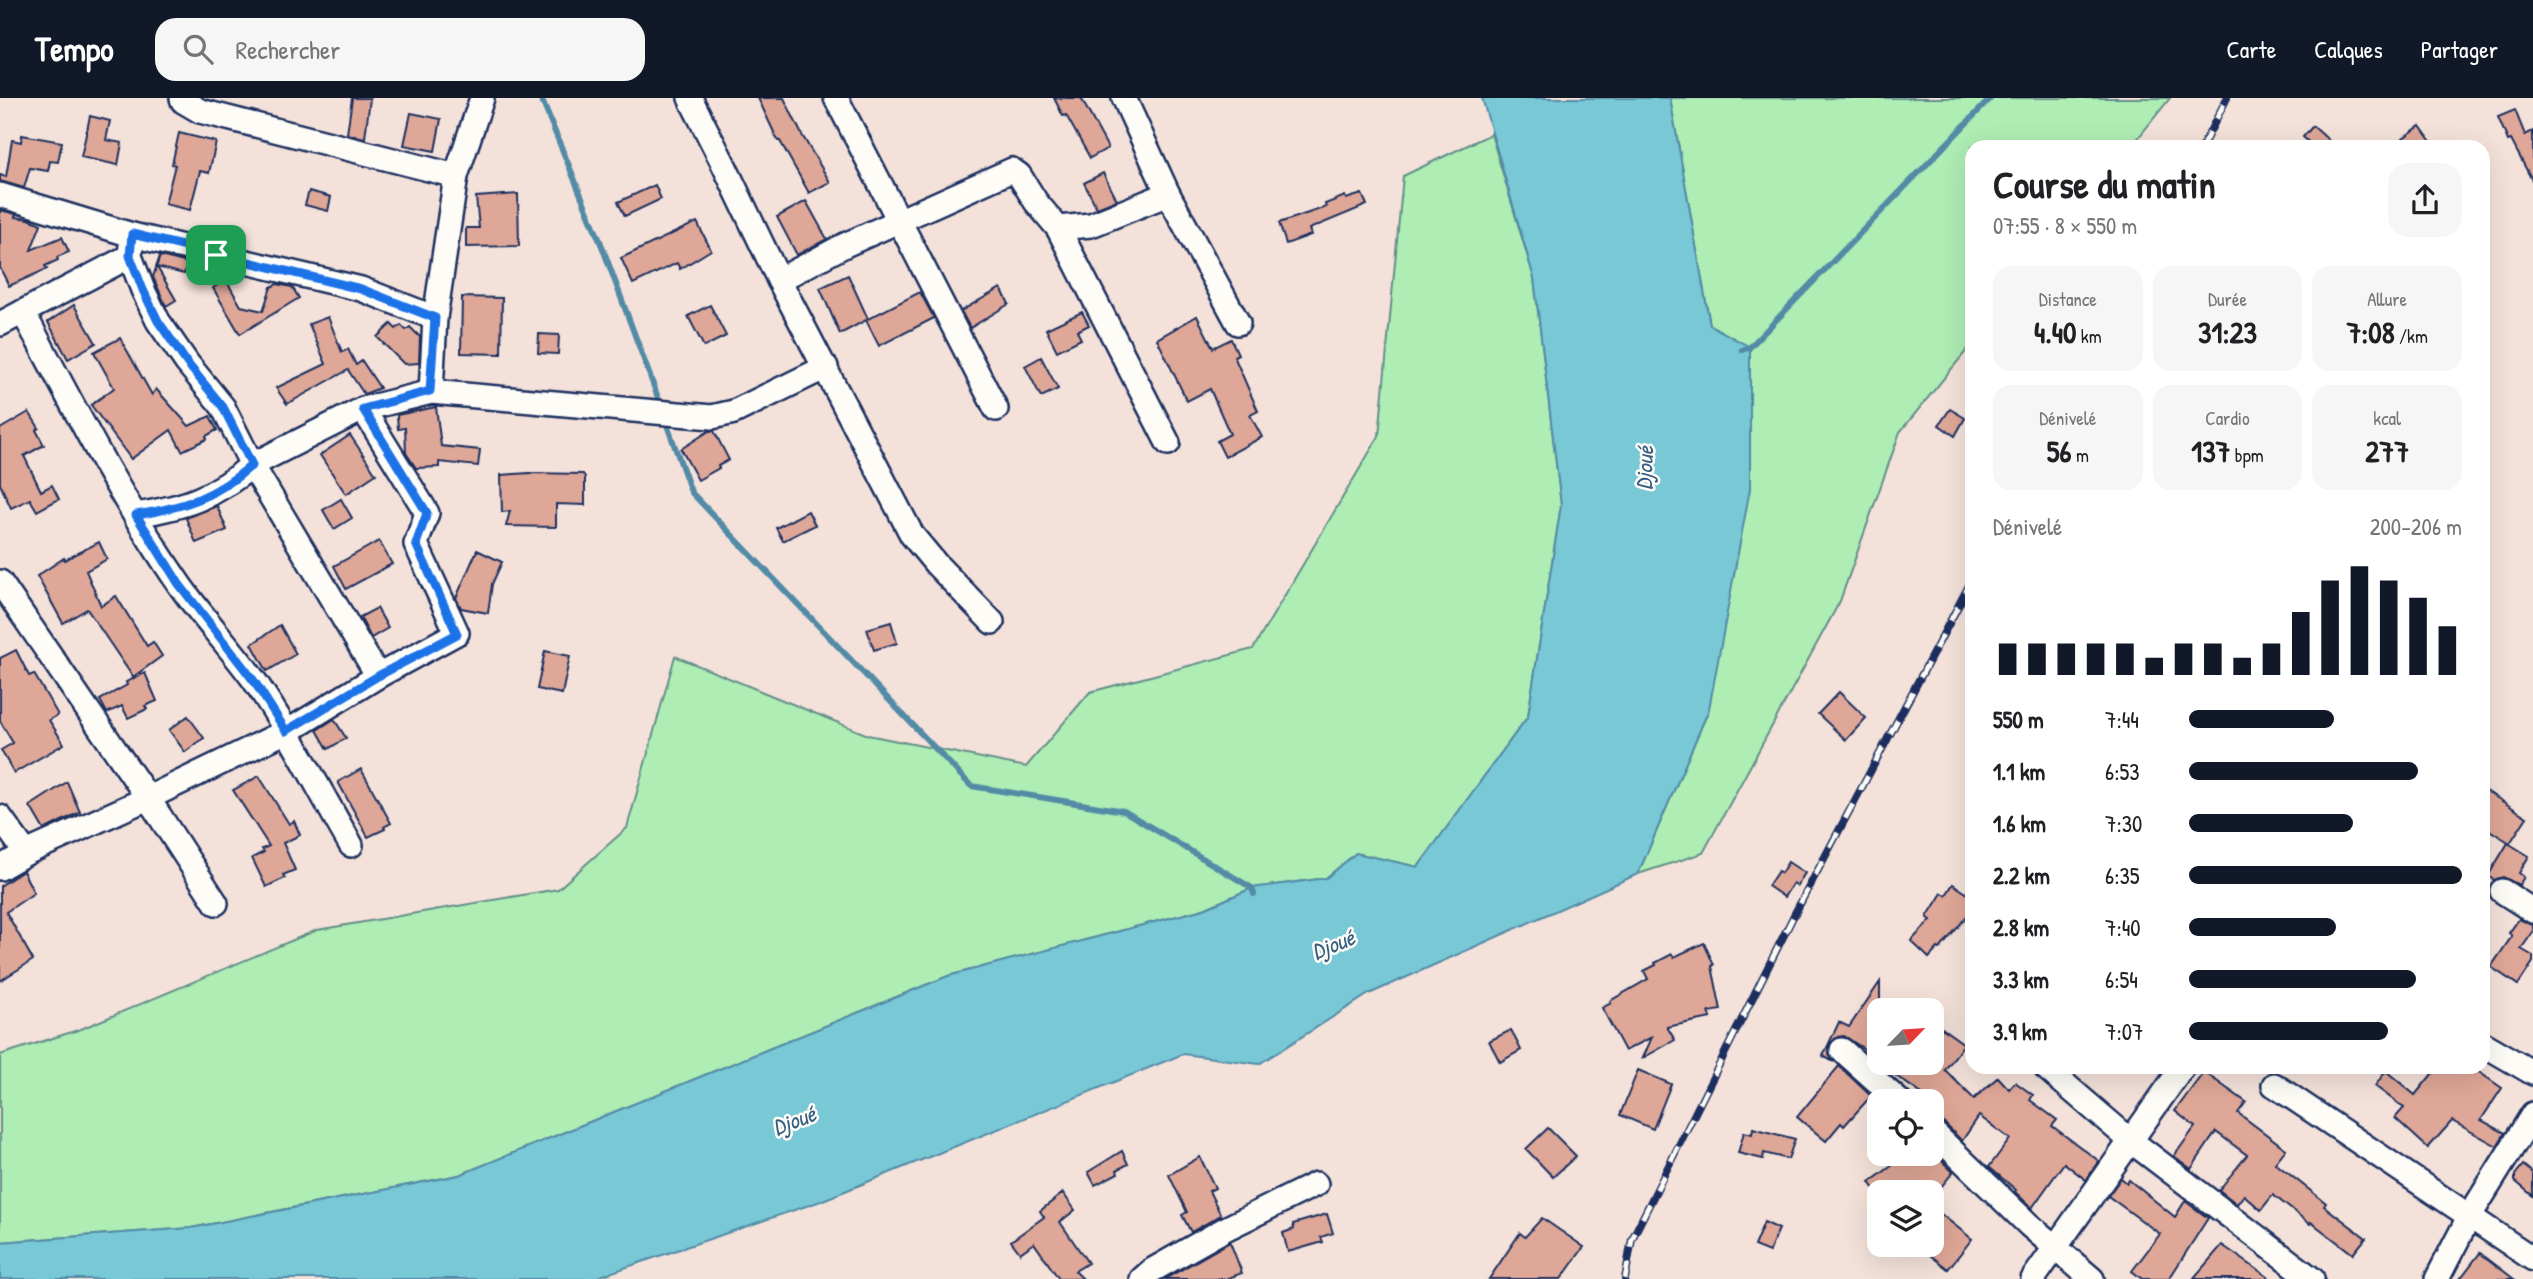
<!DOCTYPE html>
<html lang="fr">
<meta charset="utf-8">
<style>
:root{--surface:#fff;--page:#f6f6f6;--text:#202124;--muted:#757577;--accent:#111827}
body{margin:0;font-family:"Patrick Hand",sans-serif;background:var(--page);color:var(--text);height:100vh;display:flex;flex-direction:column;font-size:26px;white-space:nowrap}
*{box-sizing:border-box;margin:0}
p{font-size:23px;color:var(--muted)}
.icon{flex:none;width:38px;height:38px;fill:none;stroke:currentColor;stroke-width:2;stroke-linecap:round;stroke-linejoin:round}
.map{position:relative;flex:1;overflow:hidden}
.drawer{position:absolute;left:1965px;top:42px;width:525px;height:934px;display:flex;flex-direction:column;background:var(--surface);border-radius:21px;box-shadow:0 7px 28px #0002}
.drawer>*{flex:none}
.needle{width:46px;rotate:65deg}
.buttons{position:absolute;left:1867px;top:900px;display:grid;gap:14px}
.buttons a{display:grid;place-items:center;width:77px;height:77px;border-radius:14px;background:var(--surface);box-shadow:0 7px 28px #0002;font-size:35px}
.pin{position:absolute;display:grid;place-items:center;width:60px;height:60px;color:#fff;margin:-30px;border-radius:14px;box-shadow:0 4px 10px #0006}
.round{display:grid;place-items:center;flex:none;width:74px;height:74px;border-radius:21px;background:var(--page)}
.overview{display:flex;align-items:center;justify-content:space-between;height:119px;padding:0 28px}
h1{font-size:38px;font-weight:800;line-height:52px}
.stats{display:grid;grid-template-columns:repeat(3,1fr);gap:10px;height:119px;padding:7px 28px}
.stats div{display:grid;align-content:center;border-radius:18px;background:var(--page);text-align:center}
.stats b{font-size:30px;font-weight:800}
.stats small{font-size:19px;font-weight:400}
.stats p{font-size:19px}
.chart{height:196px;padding:14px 28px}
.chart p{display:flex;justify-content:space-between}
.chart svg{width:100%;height:126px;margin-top:7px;stroke:var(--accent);stroke-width:6}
ul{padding:0 28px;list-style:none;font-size:23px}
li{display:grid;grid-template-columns:112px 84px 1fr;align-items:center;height:52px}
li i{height:18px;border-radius:9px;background:var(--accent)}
header{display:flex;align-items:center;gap:42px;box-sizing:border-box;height:98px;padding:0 35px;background:var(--accent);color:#fff}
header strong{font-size:33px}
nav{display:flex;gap:38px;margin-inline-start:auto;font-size:24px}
.search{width:490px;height:63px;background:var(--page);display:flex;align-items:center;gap:18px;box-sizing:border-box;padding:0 24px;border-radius:21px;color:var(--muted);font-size:26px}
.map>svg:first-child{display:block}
.green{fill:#aeedb4;stroke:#648e89;stroke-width:2}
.water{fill:#79c8d6;stroke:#538ba6;stroke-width:2}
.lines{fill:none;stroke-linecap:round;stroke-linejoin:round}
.stream{stroke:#538ba6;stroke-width:6}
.building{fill:#dfa797;stroke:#1b2f5e;stroke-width:2}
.minor-casing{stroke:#1b2f5e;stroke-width:28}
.minor{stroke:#fdfcf7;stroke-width:23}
.rail-casing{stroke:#1b2f5e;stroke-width:8}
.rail{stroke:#fdfcf7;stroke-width:5;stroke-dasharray:16;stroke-linecap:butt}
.route-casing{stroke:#fff;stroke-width:14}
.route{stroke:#1a73e8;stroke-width:9}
.labels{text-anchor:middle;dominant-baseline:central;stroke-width:5;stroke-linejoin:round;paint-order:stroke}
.water-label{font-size:23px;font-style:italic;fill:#375d82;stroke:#fdfcf7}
</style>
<header>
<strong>Tempo</strong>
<div class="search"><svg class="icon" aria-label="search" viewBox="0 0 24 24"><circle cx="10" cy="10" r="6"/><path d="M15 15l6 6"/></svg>Rechercher</div>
<nav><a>Carte</a><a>Calques</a><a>Partager</a></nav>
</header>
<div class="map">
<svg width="2533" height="1181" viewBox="0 0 2533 1181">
<rect width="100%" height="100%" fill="#f4e2da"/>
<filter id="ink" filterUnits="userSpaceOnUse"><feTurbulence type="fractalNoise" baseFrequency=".0143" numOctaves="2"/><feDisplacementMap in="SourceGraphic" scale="14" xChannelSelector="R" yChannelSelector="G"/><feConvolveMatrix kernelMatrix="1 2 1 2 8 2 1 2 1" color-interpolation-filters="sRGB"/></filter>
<g filter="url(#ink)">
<g class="green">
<path d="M1670,0H2170L2131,49H1972V246L1900,334L1840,503L1703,755L1638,776L1709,611L1710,227Z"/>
<path d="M1491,36L1534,180L1561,407L1528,618L1418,769L1356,755L1326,780L1252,790L1204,811L948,878L459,1077L191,1130L0,1144V957L81,931L317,832L558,791L627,730L675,558L868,637L1026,669L1090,594L1253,551L1379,338L1403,78Z"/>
</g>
<path class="water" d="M1482,0H1670L1710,227L1750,249V391L1709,611L1638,776L1369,896L1259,966L1183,956L818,1104L592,1181H0V1144L191,1130L459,1077L948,878L1204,811L1252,790L1326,780L1356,755L1418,769L1528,618L1561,407L1534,180Z"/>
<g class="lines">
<g class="stream">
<path d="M541,0L602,148L661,308"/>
<path d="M1742,252L1750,249L1991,0"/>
<path d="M665,321L691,394L971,688L1124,713L1252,790L1254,796"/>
</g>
</g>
<g class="building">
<path d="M352,0H370L365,40L347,36Z"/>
<path d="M758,0H784L802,37L830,84L809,95L780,43H778Z"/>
<path d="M1054,0H1081L1108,50L1090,60L1066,17L1063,18Z"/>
<path d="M2515,12L2525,37L2533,33V84L2511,42L2508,43L2498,19Z"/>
<path d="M411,15L441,21L435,53L404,47Z"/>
<path d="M90,18L110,23L106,42L122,45L118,67L81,59Z"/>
<path d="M2313,28L2336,49H2314L2303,39Z"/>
<path d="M2420,28L2435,49H2409L2403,40Z"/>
<path d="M179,35L216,44L209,75L200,73L190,112L165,106L175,67L172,66Z"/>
<path d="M22,37L62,44L58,64L50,63L48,73L30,70L24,90L0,83V77L6,79L12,42L21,44Z"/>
<path d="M1103,75L1117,102L1097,110L1084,85Z"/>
<path d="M655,87L661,101L625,118L618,104Z"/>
<path d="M309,93L331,99L328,113L305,107Z"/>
<path d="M518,96L519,148L466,149V130H479L476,99Z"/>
<path d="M1362,96L1367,107L1309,131L1311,137L1286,146L1279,125L1326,109L1325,106L1345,98L1346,101Z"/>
<path d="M806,103L827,141L797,157L777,119Z"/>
<path d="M0,112L16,116L15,119L29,121L41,126L31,152L62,139L69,154L57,159L58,162L45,168L47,171L9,188L0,170Z"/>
<path d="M697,124L711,152L680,171L677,165L633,186L621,160Z"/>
<path d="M160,158L188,165L184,176L157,169L176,202L166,208L153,179Z"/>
<path d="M848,177L868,221L920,194L934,220L879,248L866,222L840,236L820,190Z"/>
<path d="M226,182L241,208L263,213L271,189L277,186L292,189L299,200L240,236L213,190Z"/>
<path d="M1001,190L1009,206L970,230L961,213Z"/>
<path d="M462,199L502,200L501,256L461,255Z"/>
<path d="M74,207L96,245L68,261L48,224Z"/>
<path d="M710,207L726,238L704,249L688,218Z"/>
<path d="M1082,214L1089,227L1077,233L1081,241L1057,253L1046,231Z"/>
<path d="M1197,218L1213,250L1231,241L1238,256L1234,258L1258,313L1250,317L1262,339L1225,359L1217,343L1230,336L1210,291L1187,303L1157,241Z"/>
<path d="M328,219L342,254L348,251L356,267L362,263L380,290L364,296L348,272L287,306L276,290L326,266L309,226Z"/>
<path d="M391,226L396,231L401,227L406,232L410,229L420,239L419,265L404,266L377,239Z"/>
<path d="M539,236L559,237L558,256L538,255Z"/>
<path d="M120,240L152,297L156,291L189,328L210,318L217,332L206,338L207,341L182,353L171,332L131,361L91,307L114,290L94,254Z"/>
<path d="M1041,259L1058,291L1041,299L1025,268Z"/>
<path d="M436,309L441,348L480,352L478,368L439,364V369L416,370L406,355L405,330L398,331L397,317Z"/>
<path d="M1950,311L1965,320L1955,338L1939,327Z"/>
<path d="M29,314L39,330L36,332L44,347L24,358L41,393L52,387L59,401L37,413L30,401L11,410L0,386V331Z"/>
<path d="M709,333H714L729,362L718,368L719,370L698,382L681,351Z"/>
<path d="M350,337L376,376L346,396L320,357Z"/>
<path d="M529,375L583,376L585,379V407L556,406V429L506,428L510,413L502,414L501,377Z"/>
<path d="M341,401L352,420L334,431L323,412Z"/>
<path d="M217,408L227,432L196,445L186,420Z"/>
<path d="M808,413L815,427L783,443L776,430Z"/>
<path d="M379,443L392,466L346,491L334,468Z"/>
<path d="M99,444L107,461L86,473L101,508L116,498L147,548L153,544L162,558L133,579L87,511L63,525L37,478L64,460L65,462Z"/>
<path d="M477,452L502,464L492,486L488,515L461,510L456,500Z"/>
<path d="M377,510L388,530L371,540L360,519Z"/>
<path d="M891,524L897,545L874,552L867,531Z"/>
<path d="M280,527L296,556L267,573L252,546Z"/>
<path d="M16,552L29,578L34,576L58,617L49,622L64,646L14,675L1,652L13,645L0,623V560Z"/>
<path d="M545,553L570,558L562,596L537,591Z"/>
<path d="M145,575L157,603L145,608L147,611L128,620L122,608L107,615L100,602L127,587L126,584Z"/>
<path d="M1839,594L1866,620L1846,642L1818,616Z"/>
<path d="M188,618L204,640L185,654L169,632Z"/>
<path d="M334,621L346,640L328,651L317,632Z"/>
<path d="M361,671L391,725L384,729L385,731L368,739L338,684Z"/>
<path d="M259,678L289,726L294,723L300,737L283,745L295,772L283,777L285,780L266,789L252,760L264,754L262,751L269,748L233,692Z"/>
<path d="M67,684L80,714L44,732L30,708Z"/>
<path d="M2483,691L2527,719L2510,745L2483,728Z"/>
<path d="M2508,745L2529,758L2519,775L2524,779L2519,787L2503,779L2494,782L2488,778Z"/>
<path d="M1788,764L1805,775L1797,788L1793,785L1784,799L1768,788L1778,773L1781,775Z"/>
<path d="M23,773L34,795L6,814L33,862L0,883V788Z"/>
<path d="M1953,786L1972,799V812L1940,851L1938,850L1929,860L1911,843L1931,822L1927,819L1942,795L1946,797Z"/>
<path d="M2519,821L2533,827V834L2521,851L2533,858V864L2518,887L2491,869L2512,838L2509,835Z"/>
<path d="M1704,845L1714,867L1712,868L1721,912L1709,914L1711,920L1667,929L1675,942L1643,960L1652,939L1625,953L1602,910L1611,905L1610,903L1648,881L1644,873L1656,867L1655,865L1672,856L1674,859Z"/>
<path d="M1880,884V961L1844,938L1837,939L1829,948V957L1834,964L1823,958L1839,924L1849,929Z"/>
<path d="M1942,930L1964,946L1945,972L1974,1001L1998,979L2009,991L2015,984L2033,997L2030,1002L2057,1022L2052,1028L2099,1063L2086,1082L2064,1065L2032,1110L2015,1094L2016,1092L1989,1069L2010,1041L1979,1018L1962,1043L1942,1023L1932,1019V1003L1896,978L1899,974L1885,964H1932V945Z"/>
<path d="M1511,932L1521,952L1500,964L1489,943Z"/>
<path d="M1839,968L1871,998L1844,1028L1841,1025L1826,1043L1797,1019Z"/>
<path d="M2437,970H2473L2502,990L2481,1022L2505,1035L2497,1048L2452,1023L2428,1050L2395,1020L2404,1010L2375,988L2386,973L2415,997Z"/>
<path d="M1638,972L1671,986L1653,1031L1620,1017Z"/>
<path d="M2204,974L2246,1004L2238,1015L2286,1051L2275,1065L2326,1105L2324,1108L2366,1140L2353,1156L2311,1124L2310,1126L2273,1097L2261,1112L2244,1097L2237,1106L2219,1092L2247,1057L2216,1034L2191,1071L2174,1058L2195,1029L2175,1013Z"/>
<path d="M1548,1030L1576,1058L1553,1079L1526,1051Z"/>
<path d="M1753,1030L1795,1041L1788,1061L1764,1055L1763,1061L1738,1055L1744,1034L1752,1036Z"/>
<path d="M1122,1053L1128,1066L1117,1072L1118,1075L1095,1087L1088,1074Z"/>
<path d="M1932,1053L1953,1074L1937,1094H1880L1879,1097L1870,1084L1893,1067L1891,1065L1904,1055H1932Z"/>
<path d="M1200,1059L1215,1090L1209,1093L1221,1117L1191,1134L1182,1117L1187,1114L1169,1077Z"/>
<path d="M2523,1067L2533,1075V1098L2515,1083V1077Z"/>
<path d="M2121,1080L2127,1085L2129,1082L2175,1119L2185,1103L2208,1120L2169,1181H2142L2132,1173L2160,1136L2108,1098Z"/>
<path d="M1063,1095L1075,1112L1060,1124L1088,1165L1075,1173L1083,1181H1059L1034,1145L1020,1155L1011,1143L1044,1119L1040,1113Z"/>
<path d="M1932,1109L1972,1141L1948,1171L1916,1146H1932Z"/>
<path d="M1327,1116L1333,1135L1321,1139L1323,1144L1288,1154L1283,1135L1294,1131L1293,1126Z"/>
<path d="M1542,1120L1584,1149L1561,1181H1489L1520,1135L1525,1139Z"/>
<path d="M1764,1124L1779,1131L1769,1154L1754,1148Z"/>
<path d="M1230,1144L1242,1175L1226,1181H1165Z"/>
<path d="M2222,1147L2271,1181H2193Z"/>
<path d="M2480,1155L2514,1181H2460Z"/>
</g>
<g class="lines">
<g class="minor-casing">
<g id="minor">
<path d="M182,0L183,3L200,13L456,78"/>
<path d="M690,0L722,63L779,182L912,437L936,466L992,524"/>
<path d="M836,0L996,311"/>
<path d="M1124,0L1168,96L1238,225"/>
<path d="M0,97L132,137L361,191L435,220"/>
<path d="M1058,130L1168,345"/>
<path d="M132,137L130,158L143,192L158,223L187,265L223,309L252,367L378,578"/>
<path d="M779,182L845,147L1012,72L1019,77L1036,104L1058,130L1091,127L1168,96"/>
<path d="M23,214C72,306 120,400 179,486C202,519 230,549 254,582C290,634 319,692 351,747"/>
<path d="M0,226L130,158"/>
<path d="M431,294L435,220L456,78L482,0"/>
<path d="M136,417C184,409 214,400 252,367L363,311L431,294L712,319L734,314L826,269"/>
<path d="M0,484L148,700L216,805"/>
<path d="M0,719L26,755L148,700L295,629L378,578L457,535L416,446L427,415L363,311"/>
<path d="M0,770L26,755"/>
<path d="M2502,793L2533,813"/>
<path d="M2483,946L2533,975"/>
<path d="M1842,952L1899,1003"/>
<path d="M2046,970L2131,1043L2312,1181"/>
<path d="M2274,987L2533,1161"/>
<path d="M1932,1033L2029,1127L2092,1181"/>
<path d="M1142,1181L1151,1173L1225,1131L1316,1086"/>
<path d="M2033,1181L2182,970"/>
<path d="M2437,1181L2469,1119L2533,1016"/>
</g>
</g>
<use href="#minor" class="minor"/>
<g class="rail-casing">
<g id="rail">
<path d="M2202,49L2227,0"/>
<path d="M1625,1181L1632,1141L1793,819L1972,482"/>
</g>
</g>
<use href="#rail" class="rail"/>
</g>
</g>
<g class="lines" filter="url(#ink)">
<g class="route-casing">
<path id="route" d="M132,136L361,191L435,220L430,293L363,311L427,415L416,446L457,536L378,578L286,633L254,583L179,486L136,417C184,409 214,400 252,367L223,309L187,265L158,223L143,192L130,158Z"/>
</g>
<use href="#route" class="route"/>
</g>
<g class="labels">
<g class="water-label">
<text transform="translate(1644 370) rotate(-88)">Djoué</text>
<text transform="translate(1333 846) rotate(-22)">Djoué</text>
<text transform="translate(794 1022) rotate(-21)">Djoué</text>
</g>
</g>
</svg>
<div class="buttons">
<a><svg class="needle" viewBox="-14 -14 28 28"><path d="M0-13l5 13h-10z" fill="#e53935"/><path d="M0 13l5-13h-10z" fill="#757577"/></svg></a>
<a><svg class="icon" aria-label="locate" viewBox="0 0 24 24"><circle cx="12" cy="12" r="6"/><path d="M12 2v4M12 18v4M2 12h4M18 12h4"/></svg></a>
<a><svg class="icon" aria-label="layers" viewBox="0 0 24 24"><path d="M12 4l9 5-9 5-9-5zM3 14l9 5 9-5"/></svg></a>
</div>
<div class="pin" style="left:216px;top:157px;background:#1e9e55"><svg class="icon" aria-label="arrive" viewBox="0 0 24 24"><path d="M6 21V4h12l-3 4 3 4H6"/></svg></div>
<section class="drawer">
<div class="overview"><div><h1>Course du matin</h1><p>07:55 · 8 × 550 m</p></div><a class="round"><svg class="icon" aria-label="share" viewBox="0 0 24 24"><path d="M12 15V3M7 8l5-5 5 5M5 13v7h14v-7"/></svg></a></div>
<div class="stats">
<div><p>Distance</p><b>4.40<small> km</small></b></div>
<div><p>Durée</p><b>31:23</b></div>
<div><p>Allure</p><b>7:08<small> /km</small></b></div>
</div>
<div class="stats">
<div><p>Dénivelé</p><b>56<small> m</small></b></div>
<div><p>Cardio</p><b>137<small> bpm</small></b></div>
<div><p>kcal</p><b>277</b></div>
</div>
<div class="chart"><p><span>Dénivelé</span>200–206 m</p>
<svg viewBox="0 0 160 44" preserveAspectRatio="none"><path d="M5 44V33M15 44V33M25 44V33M35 44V33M45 44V33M55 44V38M65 44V33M75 44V33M85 44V38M95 44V33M105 44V22M115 44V11M125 44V6M135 44V11M145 44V17M155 44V27"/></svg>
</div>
<ul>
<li><b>550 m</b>7:44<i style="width:53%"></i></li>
<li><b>1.1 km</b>6:53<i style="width:84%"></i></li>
<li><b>1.6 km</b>7:30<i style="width:60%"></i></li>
<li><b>2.2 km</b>6:35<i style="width:100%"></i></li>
<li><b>2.8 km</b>7:40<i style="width:54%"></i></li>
<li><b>3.3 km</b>6:54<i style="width:83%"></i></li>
<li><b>3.9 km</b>7:07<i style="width:73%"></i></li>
</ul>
</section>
</div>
